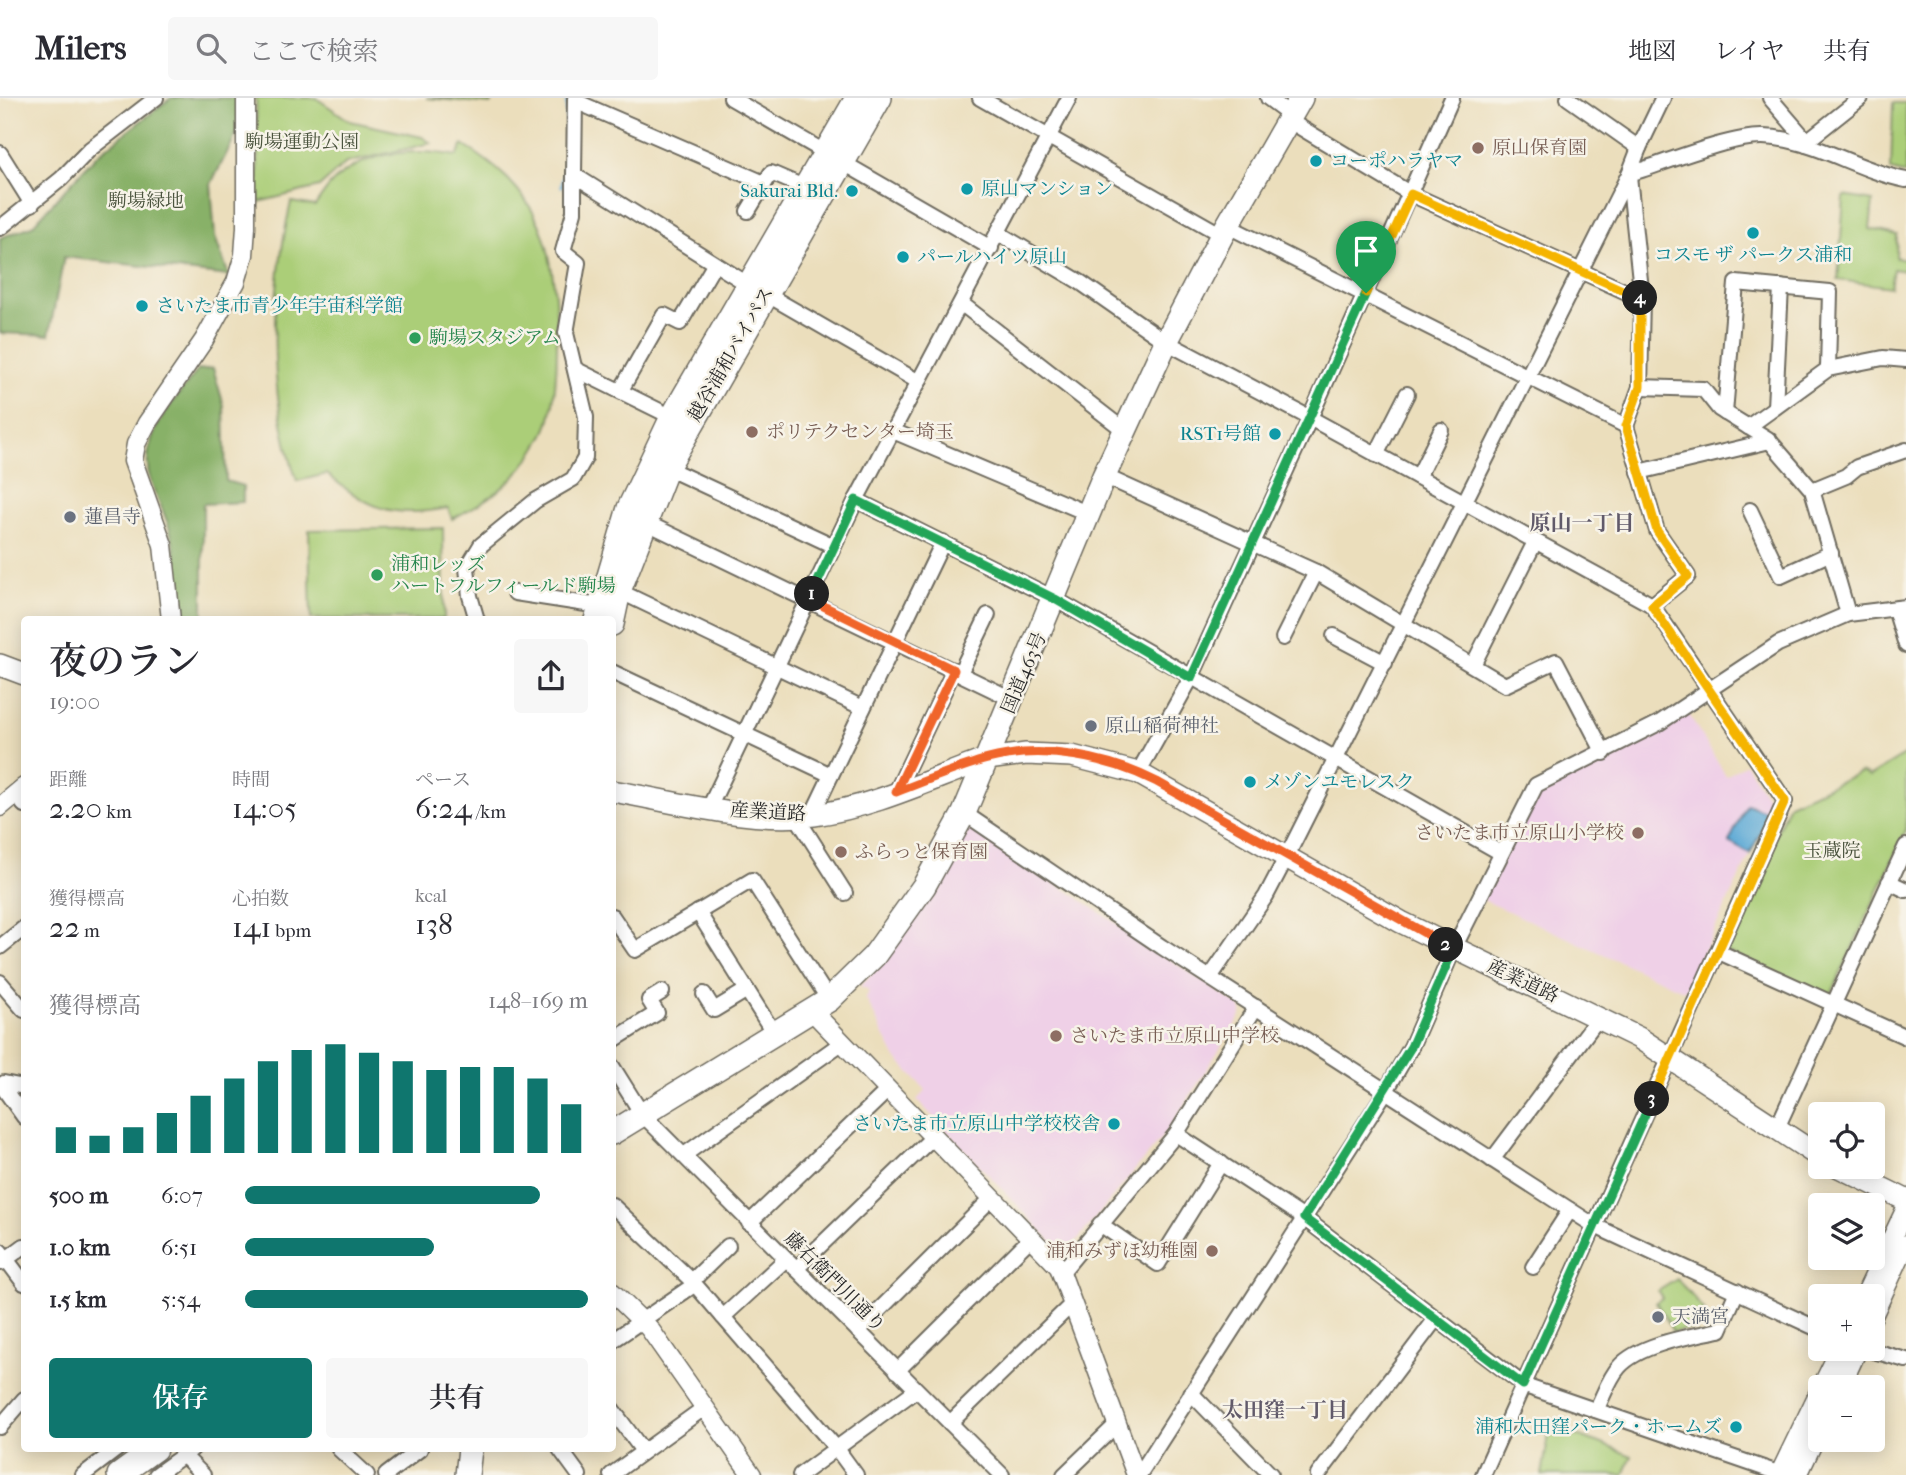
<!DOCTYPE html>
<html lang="ja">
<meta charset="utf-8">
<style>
:root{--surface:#fff;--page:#f7f7f7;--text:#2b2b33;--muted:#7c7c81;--line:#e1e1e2;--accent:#0f766e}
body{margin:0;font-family:"IM FELL French Canon","Noto Serif JP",serif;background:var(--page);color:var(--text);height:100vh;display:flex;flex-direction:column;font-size:26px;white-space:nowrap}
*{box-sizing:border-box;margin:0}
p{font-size:23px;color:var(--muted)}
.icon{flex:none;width:38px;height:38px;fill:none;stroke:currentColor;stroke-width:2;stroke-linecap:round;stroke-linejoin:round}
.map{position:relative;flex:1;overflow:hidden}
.panel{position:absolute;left:21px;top:518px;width:595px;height:836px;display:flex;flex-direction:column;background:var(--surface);border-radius:7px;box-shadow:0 4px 18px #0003}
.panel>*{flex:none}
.controls{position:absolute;left:1808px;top:1004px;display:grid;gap:14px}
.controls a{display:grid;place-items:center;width:77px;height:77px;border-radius:7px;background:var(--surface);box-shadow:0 4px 18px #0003;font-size:35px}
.pin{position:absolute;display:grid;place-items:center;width:60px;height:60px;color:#fff;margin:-72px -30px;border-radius:50% 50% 50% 0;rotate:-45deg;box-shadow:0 0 7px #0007}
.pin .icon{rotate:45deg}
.km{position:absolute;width:35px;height:35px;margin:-18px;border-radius:50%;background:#222;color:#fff;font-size:19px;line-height:35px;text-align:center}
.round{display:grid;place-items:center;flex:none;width:74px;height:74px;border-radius:7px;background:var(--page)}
.summary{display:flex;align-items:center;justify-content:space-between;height:119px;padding:0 28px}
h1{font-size:38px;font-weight:600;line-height:52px}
.metrics{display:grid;grid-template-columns:repeat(3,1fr);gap:10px;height:119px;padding:7px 28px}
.metrics div{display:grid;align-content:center}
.metrics b{font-size:30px;font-weight:600}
.metrics small{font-size:19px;font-weight:400}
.metrics p{font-size:19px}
.chart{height:196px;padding:14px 28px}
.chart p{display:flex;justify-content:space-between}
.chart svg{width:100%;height:126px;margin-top:7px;stroke:var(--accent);stroke-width:6}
.cta{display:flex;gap:14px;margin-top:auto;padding:14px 28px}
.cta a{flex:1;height:80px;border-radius:7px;background:var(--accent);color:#fff;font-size:28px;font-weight:600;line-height:80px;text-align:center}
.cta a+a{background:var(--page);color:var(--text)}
ul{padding:0 28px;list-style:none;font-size:23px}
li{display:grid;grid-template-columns:112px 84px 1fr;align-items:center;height:52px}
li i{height:18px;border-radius:9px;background:var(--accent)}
header{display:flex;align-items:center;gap:42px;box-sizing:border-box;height:98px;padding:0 35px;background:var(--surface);border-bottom:2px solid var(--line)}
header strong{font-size:33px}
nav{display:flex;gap:38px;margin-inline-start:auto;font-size:24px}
.search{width:490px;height:63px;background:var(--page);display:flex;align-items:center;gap:18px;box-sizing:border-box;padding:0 24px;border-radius:7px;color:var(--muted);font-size:26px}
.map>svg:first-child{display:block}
.built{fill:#efd0e7}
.green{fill:#abce78;stroke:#6b7c52;stroke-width:2}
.forest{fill:#88b168;stroke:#5a6e4a;stroke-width:2}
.water{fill:#5eaad6;stroke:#446a80;stroke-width:2}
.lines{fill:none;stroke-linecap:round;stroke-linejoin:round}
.stream{stroke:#5eaad6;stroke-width:3.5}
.minor-casing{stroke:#6e6a5e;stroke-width:18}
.tertiary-casing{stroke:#6e6a5e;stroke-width:21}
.primary-casing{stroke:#6e6a5e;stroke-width:24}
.trunk-casing{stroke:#6e6a5e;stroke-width:26}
.minor{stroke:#fff;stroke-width:14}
.tertiary{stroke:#fff;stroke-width:18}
.primary{stroke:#fff;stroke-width:21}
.trunk{stroke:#fff;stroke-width:23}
.split-1-casing{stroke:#fff;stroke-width:14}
.split-2-casing{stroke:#fff;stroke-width:14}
.split-3-casing{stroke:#fff;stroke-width:14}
.split-4-casing{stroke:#fff;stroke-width:14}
.split-5-casing{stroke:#fff;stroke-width:14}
.split-1{stroke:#22a559;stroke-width:9}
.split-2{stroke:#f0652b;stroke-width:9}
.split-3{stroke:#22a559;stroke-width:9}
.split-4{stroke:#f5b400;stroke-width:9}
.split-5{stroke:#f5b400;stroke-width:9}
.education-dot{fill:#8d6e63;stroke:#f7f3e8;stroke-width:2.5}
.culture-dot{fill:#0f9aa8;stroke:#f7f3e8;stroke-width:2.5}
.leisure-dot{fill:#2e9e5b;stroke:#f7f3e8;stroke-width:2.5}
.worship-dot{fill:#6b7280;stroke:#f7f3e8;stroke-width:2.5}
.labels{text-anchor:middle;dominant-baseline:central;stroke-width:5;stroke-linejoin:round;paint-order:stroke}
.park-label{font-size:19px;fill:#4b543e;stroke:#f7f3e8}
.education-label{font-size:19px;fill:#785e54;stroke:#f7f3e8;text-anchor:start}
.culture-label{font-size:19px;fill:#0d838f;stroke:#f7f3e8;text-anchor:start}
.leisure-label{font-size:19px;fill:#27864d;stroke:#f7f3e8;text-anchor:start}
.street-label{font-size:19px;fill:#2b2b2b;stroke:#f7f3e8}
.worship-label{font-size:19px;fill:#5b616d;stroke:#f7f3e8;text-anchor:start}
.neighbourhood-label{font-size:21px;font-weight:bold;fill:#615a6a;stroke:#f7f3e8}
</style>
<header>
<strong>Milers</strong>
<div class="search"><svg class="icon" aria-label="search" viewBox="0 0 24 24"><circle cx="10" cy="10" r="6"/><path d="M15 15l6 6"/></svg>ここで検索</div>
<nav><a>地図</a><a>レイヤ</a><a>共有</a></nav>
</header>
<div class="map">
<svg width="1906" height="1377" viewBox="0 0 1906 1377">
<rect width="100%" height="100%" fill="#f7f3e8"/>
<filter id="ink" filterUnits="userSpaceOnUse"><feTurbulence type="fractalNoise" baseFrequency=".0143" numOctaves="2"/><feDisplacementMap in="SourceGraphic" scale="14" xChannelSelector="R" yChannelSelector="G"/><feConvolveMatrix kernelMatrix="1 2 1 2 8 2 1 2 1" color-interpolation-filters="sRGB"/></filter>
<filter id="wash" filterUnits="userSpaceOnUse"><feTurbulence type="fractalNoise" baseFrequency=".00686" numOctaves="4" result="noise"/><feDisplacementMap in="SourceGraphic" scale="28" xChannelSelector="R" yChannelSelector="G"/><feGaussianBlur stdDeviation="1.57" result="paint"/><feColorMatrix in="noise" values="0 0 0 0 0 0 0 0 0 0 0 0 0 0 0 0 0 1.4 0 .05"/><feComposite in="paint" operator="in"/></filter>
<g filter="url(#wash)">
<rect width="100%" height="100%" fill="#ebdebc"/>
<g class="built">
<path d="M1685,610L1726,678L1746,666L1773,709L1685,893L1481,801L1546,680Z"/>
<path d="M971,728L1241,909V917L1171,1028L1069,1152L1061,1153L917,1002L926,992L895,959L866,901L869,892L860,888L888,860L908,831Z"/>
</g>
<g class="green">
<path d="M256,0H316L350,23L422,39L431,45L346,65L319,89L259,104Z"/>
<path d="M426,0H493L491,6Z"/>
<path d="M1893,5H1906V76L1891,72Z"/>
<path d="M463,47C496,67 523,90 539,126C560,172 561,272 550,321C547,334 535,353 527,363C507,391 482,405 452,421L448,410C391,420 371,412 327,376L297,383C266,292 270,197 291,104L315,108C321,99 327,89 335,82C368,52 417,50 457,58Z"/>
<path d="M1844,98L1873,103L1870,131L1897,137L1896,159L1906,161V173L1893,171L1890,189L1838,182Z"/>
<path d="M443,430L444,521H311L309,432Z"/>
<path d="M1906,656V732L1830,899L1725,853L1789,706L1861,674L1870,678Z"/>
<path d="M1677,1181L1705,1213L1691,1221L1696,1230L1673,1234L1656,1204L1662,1200L1658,1193Z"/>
<path d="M1549,1336L1581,1338L1632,1358L1624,1377H1542Z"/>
</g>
<g class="forest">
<path d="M171,0H236L239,31L211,86L215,139L229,178L64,159L49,237L0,235V140L32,128L97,57Z"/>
<path d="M213,270L224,308L226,383L243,388V404L203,406V521H181C178,493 179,463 171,436C166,416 156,400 150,381C138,339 175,302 198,272Z"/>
</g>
<path class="water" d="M1747,706L1770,715L1750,756L1729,744Z"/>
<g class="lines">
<path class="stream" d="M562,88L567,60V0"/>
</g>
</g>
<g filter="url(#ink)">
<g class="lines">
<g class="minor-casing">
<g id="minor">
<path d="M575,0L574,77L749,187"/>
<path d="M731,0L991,150"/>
<path d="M980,0L1222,137"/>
<path d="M1268,0L1291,17"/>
<path d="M1568,0L1639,50L1629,76C1662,66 1730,38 1763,39C1812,40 1858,73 1906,82"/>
<path d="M1770,0L1807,43L1806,47"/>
<path d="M575,3L764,85"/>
<path d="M1288,22L1411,96L1642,201"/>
<path d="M1807,43L1861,0"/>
<path d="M1639,50L1663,0"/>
<path d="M0,55L32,106"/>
<path d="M748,113L771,75L806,90"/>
<path d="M1228,128L1626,328L1657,433L1688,478L1652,507"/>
<path d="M0,130L61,81L90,51L156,0"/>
<path d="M998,135L1080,184L1166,244L1310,320L1452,0"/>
<path d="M766,196L919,284"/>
<path d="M962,206L1124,332"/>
<path d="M575,271L672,319"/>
<path d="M1640,289L1703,291L1719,311L1768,341L1812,392L1848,516"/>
<path d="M621,292L664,217L680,225L714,167"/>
<path d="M1775,309L1781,189"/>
<path d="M1725,315L1736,185L1830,194L1828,271"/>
<path d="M1626,328L1640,289L1642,201L1629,78"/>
<path d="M1748,329L1828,271L1883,260L1906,262"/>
<path d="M893,333L1089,416"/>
<path d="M1376,357L1407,296"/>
<path d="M667,370L834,448"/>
<path d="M1639,374L1770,343"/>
<path d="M1104,378L1316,474L1505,587L1556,563L1604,655"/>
<path d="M1418,379L1441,332"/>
<path d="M1812,392L1846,378L1857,369L1906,352"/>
<path d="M856,402L1055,501L1501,755"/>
<path d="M1750,412L1781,478L1831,455"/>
<path d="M645,424L1014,602"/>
<path d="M619,493L863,610"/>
<path d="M515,495L599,508"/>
<path d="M1895,511L1906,547"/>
<path d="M477,522L470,498L467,470L481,447L535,403L573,381L585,360L586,319L566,235L578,165L563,153L574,114V77"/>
<path d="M1334,538L1385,565"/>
<path d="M1283,540L1316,474"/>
<path d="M1473,567L1535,444"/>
<path d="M612,574L831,677"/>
<path d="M960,575L988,517"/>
<path d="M1138,675L1191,580L1310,320L1652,507L1785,703L1483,1377"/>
<path d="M896,694L954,572"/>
<path d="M16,696L24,707"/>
<path d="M709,710L856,402L1069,0"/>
<path d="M964,715L1162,849L1595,1128L1820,1232"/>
<path d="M812,717L943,444"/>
<path d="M796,718L845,795"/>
<path d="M1889,784L1906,792"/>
<path d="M698,814L775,937"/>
<path d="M612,818L635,852L752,782L829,902"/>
<path d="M0,849L24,830"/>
<path d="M1719,854L1906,939"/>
<path d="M1211,878L1266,798L1287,758L1629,76"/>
<path d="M0,884L24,912"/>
<path d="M704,896L714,912L747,892"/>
<path d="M612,943L657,915L649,902L662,894"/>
<path d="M612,968L642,1016L1002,1377"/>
<path d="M24,989L4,985V991L24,1019"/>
<path d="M1777,1030L1906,748"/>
<path d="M1176,1036L1304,1120L1525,1288L1784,1377"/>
<path d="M684,1057L843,944"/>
<path d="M1492,1062L1599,919"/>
<path d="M612,1107L692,1183L837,1351L856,1377"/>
<path d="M749,1125L888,992"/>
<path d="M1100,1126L1158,1166L1221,1065"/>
<path d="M0,1153L24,1185"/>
<path d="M1,1165L24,1148"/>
<path d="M1533,1169L1570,1112"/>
<path d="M796,1171L933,1039"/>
<path d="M1061,1175L1176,1036L1256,909"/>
<path d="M723,1219L786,1161"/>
<path d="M858,1233L992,1100"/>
<path d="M612,1243L691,1189L692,1183L728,1148"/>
<path d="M1866,1251L1906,1262"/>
<path d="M897,1273L1031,1140"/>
<path d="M1191,1295L1271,1377"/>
<path d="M612,1311L643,1353"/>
<path d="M1596,1312C1603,1299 1609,1280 1619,1269C1639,1246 1691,1238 1720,1232L1737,1193"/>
<path d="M950,1325L1072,1206"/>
<path d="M0,1329L24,1301"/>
<path d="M339,1351L367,1377"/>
<path d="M560,1351L579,1377"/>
<path d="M183,1357L203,1377"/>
<path d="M83,1377L117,1351"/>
<path d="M156,1377L192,1351"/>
<path d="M386,1377L420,1351"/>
<path d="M611,1377L704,1310"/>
<path d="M800,1377L916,1292"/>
<path d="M1064,1377L1117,1326"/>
<path d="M1139,1377L1386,993L1411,949L1454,850L1536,687L1659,625L1778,546L1848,516L1906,509"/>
<path d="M1318,1377L1435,1222"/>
</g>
</g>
<g class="tertiary-casing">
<g id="tertiary">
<path d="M171,522L163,447L133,363L136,346L147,325L204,242L236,184L244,157L246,129V0"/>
<path d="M0,709L24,689"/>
<path d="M813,914L1059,1169L1136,1377"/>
<path d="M612,1194L649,1230L752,1377"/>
<path d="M1864,1199L1906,1110"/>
<path d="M1872,1220L1906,1146"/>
<path d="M1821,1290L1840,1251"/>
<path d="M1840,1290L1858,1251"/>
<path d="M1779,1377L1820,1292"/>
<path d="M1798,1377L1820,1330"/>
</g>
</g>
<g class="primary-casing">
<g id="primary">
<path d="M0,567L24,576"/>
<path d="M612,693C677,704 749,725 814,717C874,709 931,681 987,661L1026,656L1072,658L1138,675L1401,824L1639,940L1820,1059"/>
<path d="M1839,1069L1906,1102"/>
</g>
</g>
<g class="trunk-casing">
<g id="trunk">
<path d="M596,522L629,410L672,319L857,0"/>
<path d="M612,526L619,493L667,370L880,0"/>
<path d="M612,1035L829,902L874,858L924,788L964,715L1104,378L1166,244L1222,137L1301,0"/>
<path d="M119,1377L155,1351"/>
<path d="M467,1377L470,1351"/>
</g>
</g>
<use href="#minor" class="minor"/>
<use href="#tertiary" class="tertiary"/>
<use href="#primary" class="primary"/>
<use href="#trunk" class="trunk"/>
</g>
</g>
<g class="lines" filter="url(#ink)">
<g class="split-1-casing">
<path id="split-1" d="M812,496L856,402L1055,501L1191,580L1366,195"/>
</g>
<g class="split-2-casing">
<path id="split-2" d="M812,496L809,501L954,572L896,694C926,683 957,669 988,661C1043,646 1108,659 1157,684L1446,847"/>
</g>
<g class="split-3-casing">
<path id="split-3" d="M1446,847L1454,850L1411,949L1304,1120L1523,1287L1652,1001"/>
</g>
<g class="split-4-casing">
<path id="split-4" d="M1640,200V289L1626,328L1657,433L1688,478L1652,508L1785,703L1652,1001"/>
</g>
<g class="split-5-casing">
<path id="split-5" d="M1366,195L1411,96L1640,200"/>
</g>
<use href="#split-1" class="split-1"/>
<use href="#split-2" class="split-2"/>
<use href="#split-3" class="split-3"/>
<use href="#split-4" class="split-4"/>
<use href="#split-5" class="split-5"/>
</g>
<g class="education-dot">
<circle cx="1478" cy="50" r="7"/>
<circle cx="752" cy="334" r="7"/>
<circle cx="1638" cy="735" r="7"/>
<circle cx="841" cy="754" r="7"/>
<circle cx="1056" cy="938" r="7"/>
<circle cx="1212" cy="1153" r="7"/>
</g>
<g class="culture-dot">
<circle cx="1316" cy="63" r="7"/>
<circle cx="967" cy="91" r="7"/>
<circle cx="852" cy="93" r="7"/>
<circle cx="1753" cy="135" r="7"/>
<circle cx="903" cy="159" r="7"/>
<circle cx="142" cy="208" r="7"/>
<circle cx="1275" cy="336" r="7"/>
<circle cx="1250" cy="684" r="7"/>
<circle cx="1114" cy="1026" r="7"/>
<circle cx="1736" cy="1329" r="7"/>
</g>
<g class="leisure-dot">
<circle cx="415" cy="240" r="7"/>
<circle cx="377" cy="477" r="7"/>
</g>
<g class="worship-dot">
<circle cx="70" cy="419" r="7"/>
<circle cx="1091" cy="628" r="7"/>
<circle cx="1658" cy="1219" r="7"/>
</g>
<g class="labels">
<g class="park-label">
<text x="302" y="44">駒場運動公園</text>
<text x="146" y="103">駒場緑地</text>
<text x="1832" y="753">玉蔵院</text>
</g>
<g class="education-label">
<text x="1492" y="50">原山保育園</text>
<text x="766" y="334">ポリテクセンター埼玉</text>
<text x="1624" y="735" text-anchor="end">さいたま市立原山小学校</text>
<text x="855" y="754">ふらっと保育園</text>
<text x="1070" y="938">さいたま市立原山中学校</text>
<text x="1198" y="1153" text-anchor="end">浦和みずほ幼稚園</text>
</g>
<g class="culture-label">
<text x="1330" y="63">コーポハラヤマ</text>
<text x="981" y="91">原山マンション</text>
<text x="838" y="93" text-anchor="end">Sakurai Bld.</text>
<text x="1753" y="157" text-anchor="middle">コスモ ザ パークス浦和</text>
<text x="917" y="159">パールハイツ原山</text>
<text x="156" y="208">さいたま市青少年宇宙科学館</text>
<text x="1261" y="336" text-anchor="end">RST1号館</text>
<text x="1264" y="684">メゾンユモレスク</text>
<text x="1100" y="1026" text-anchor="end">さいたま市立原山中学校校舎</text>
<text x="1722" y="1329" text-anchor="end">浦和太田窪パーク・ホームズ</text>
</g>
<g class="leisure-label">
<text x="429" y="240">駒場スタジアム</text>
<text x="391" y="466">浦和レッズ<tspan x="391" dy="22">ハートフルフィールド駒場</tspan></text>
</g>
<g class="street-label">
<text transform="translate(731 256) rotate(-60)">越谷浦和バイパス</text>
<text transform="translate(1024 575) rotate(-67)">国道463号</text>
<text transform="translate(768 714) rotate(3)">産業道路</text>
<text transform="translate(1523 883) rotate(25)">産業道路</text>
<text transform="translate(835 1184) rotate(45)">藤右衛門川通り</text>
</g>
<g class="worship-label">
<text x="84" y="419">蓮昌寺</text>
<text x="1105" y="628">原山稲荷神社</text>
<text x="1672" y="1219">天満宮</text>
</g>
<g class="neighbourhood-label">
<text x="1582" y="425">原山一丁目</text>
<text x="1285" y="1312">太田窪一丁目</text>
</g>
</g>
</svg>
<div class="controls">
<a><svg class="icon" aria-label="locate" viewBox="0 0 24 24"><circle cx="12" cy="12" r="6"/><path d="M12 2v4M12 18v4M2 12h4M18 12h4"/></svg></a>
<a><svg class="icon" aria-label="layers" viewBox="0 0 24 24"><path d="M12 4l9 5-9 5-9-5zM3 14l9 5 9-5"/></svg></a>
<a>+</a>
<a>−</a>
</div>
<div class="pin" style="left:1366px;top:195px;background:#1e9e55"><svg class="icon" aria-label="arrive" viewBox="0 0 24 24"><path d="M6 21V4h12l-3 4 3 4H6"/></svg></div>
<b class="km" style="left:812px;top:496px">1</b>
<b class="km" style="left:1446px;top:847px">2</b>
<b class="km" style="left:1652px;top:1001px">3</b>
<b class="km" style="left:1640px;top:200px">4</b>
<section class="panel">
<div class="summary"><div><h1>夜のラン</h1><p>19:00</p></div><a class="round"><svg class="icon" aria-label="share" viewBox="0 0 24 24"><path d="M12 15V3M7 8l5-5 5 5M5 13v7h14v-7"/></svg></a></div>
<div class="metrics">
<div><p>距離</p><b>2.20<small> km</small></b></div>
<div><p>時間</p><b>14:05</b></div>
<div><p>ペース</p><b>6:24<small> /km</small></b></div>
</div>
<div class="metrics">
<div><p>獲得標高</p><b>22<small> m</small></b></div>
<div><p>心拍数</p><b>141<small> bpm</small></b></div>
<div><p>kcal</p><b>138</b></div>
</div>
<div class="chart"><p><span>獲得標高</span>148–169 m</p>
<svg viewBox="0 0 160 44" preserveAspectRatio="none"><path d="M5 44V35M15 44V38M25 44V35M35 44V30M45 44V24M55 44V18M65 44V12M75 44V8M85 44V6M95 44V9M105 44V12M115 44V15M125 44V14M135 44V14M145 44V18M155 44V27"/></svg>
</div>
<ul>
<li><b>500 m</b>6:07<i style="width:86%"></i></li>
<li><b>1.0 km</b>6:51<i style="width:55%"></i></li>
<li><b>1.5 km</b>5:54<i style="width:100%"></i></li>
</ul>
<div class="cta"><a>保存</a><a>共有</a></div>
</section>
</div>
